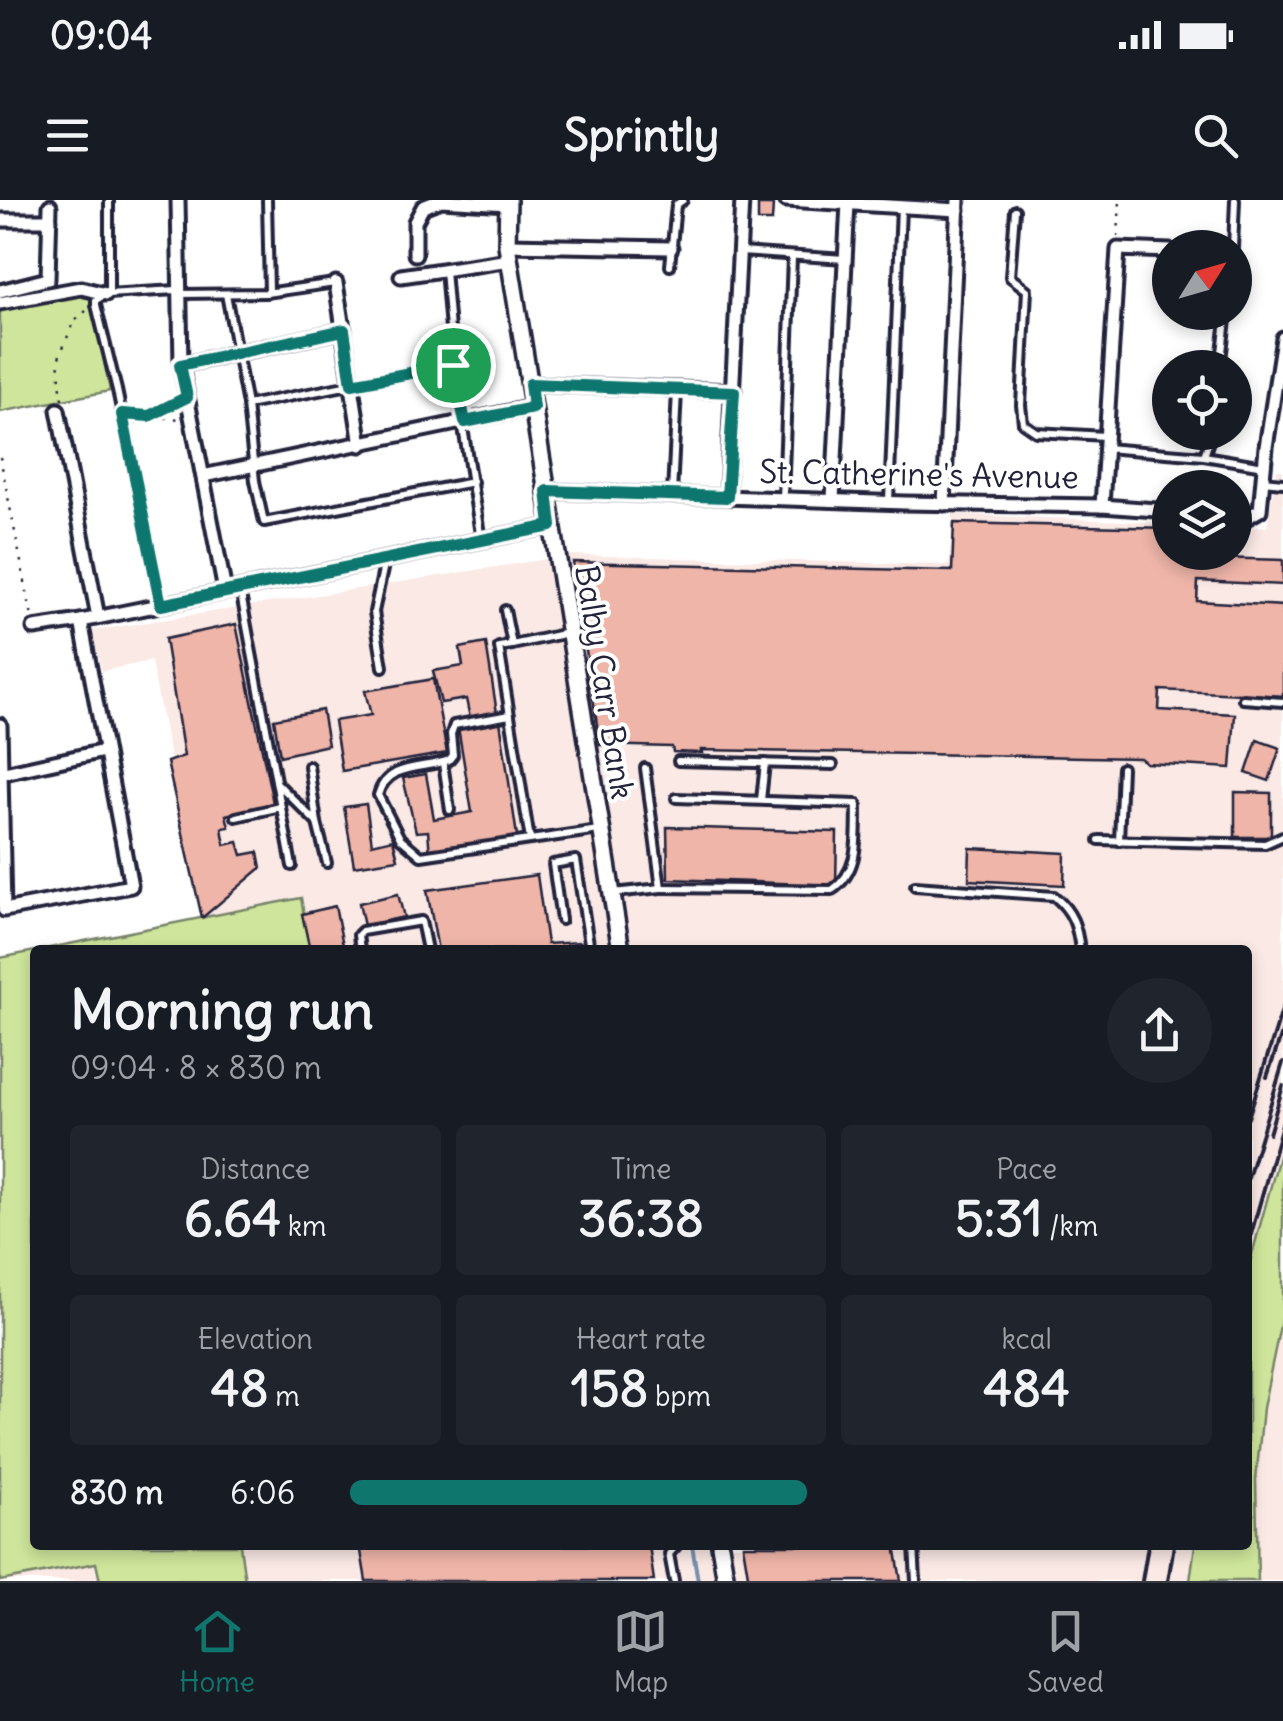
<!DOCTYPE html>
<meta charset="utf-8">
<style>
:root{--surface:#171b24;--page:#20242c;--text:#f1f3f6;--muted:#9ea1a6;--line:#363941;--accent:#0f766e}
body{margin:0;font-family:Delius,sans-serif;background:var(--page);color:var(--text);height:100vh;display:flex;flex-direction:column;font-size:38px;white-space:nowrap}
*{box-sizing:border-box;margin:0}
p{font-size:32px;color:var(--muted)}
.icon{flex:none;width:55px;height:55px;fill:none;stroke:currentColor;stroke-width:2;stroke-linecap:round;stroke-linejoin:round}
.map{position:relative;flex:1;overflow:hidden}
.details{position:absolute;left:30px;top:745px;width:1222px;height:605px;display:flex;flex-direction:column;background:var(--surface);border-radius:10px;box-shadow:0 5px 15px #0003}
.details>*{flex:none}
.needle{width:65px;rotate:53deg}
.buttons{position:absolute;left:1152px;top:30px;display:grid;gap:20px}
.buttons a{display:grid;place-items:center;width:100px;height:100px;border-radius:50%;background:var(--surface);box-shadow:0 5px 15px #0003;font-size:50px}
.pin{position:absolute;display:grid;place-items:center;width:85px;height:85px;color:#fff;margin:-42px;border:5px solid #fff;border-radius:50%;box-shadow:0 2px 10px #0007}
.round{display:grid;place-items:center;flex:none;width:105px;height:105px;border-radius:52px;background:var(--page)}
.overview{display:flex;align-items:center;justify-content:space-between;height:170px;padding:0 40px}
h1{font-size:55px;font-weight:700;line-height:75px}
.figures{display:grid;grid-template-columns:repeat(3,1fr);gap:15px;height:170px;padding:10px 40px}
.figures div{display:grid;align-content:center;border-radius:10px;background:var(--page);text-align:center}
.figures b{font-size:50px;font-weight:700}
.figures small{font-size:28px;font-weight:400}
.figures p{font-size:28px}
ul{padding:0 40px;list-style:none;font-size:32px}
li{display:grid;grid-template-columns:160px 120px 1fr;align-items:center;height:75px}
li i{height:25px;border-radius:12px;background:var(--accent)}
.status{display:flex;justify-content:space-between;align-items:center;height:70px;padding:0 50px;background:var(--surface);direction:ltr}
.status svg{height:28px;fill:currentColor}
header{display:flex;justify-content:space-between;align-items:center;height:130px;padding:0 40px;background:var(--surface);font-size:45px;font-weight:700}
.tab-bar{display:flex;justify-content:space-around;align-items:center;height:140px;border-top:2px solid var(--line);background:var(--surface);font-size:28px;color:var(--muted)}
.tab-bar a{display:grid;justify-items:center;gap:5px}
.tab-bar .active{color:var(--accent)}
.map>svg:first-child{display:block}
.built{fill:#fae9e5}
.green{fill:#cee59b;stroke:#78846b;stroke-width:2.5}
.lines{fill:none;stroke-linecap:round;stroke-linejoin:round}
.stream{stroke:#758fac;stroke-width:4}
.building{fill:#efb5a9;stroke:#22223b;stroke-width:2.5}
.lane-casing{stroke:#22223b;stroke-width:14}
.street-casing{stroke:#22223b;stroke-width:19}
.secondary-casing{stroke:#22223b;stroke-width:22}
.path{stroke:#22223b;stroke-width:2.5;stroke-dasharray:2.5 8;stroke-linecap:butt}
.lane{stroke:#fff;stroke-width:6}
.street{stroke:#fff;stroke-width:11}
.secondary{stroke:#fff;stroke-width:15}
.rail{stroke:#22223b;stroke-width:4}
.route-casing{stroke:#fff;stroke-width:20}
.route{stroke:#0f766e;stroke-width:12}
.labels{text-anchor:middle;dominant-baseline:central;stroke-width:8;stroke-linejoin:round;paint-order:stroke}
.street-label{font-size:32px;fill:#22223b;stroke:#fff}
</style>
<div class="status"><b>09:04</b><svg viewBox="0 0 49 12"><path d="M0 12V9h3v3zM5 12V6h3v6zM10 12V3h3v9zM15 12V0h3v12zM26 1h20v11H26zM47 4h2v5h-2z"/></svg></div>
<header><svg class="icon" aria-label="menu" viewBox="0 0 24 24"><path d="M4 6h16M4 12h16M4 18h16"/></svg>Sprintly<svg class="icon" aria-label="search" viewBox="0 0 24 24"><circle cx="10" cy="10" r="6"/><path d="M15 15l6 6"/></svg></header>
<div class="map">
<svg width="1283" height="1381" viewBox="0 0 1283 1381">
<rect width="100%" height="100%" fill="#fff"/>
<filter id="ink" filterUnits="userSpaceOnUse"><feTurbulence type="fractalNoise" baseFrequency=".01" numOctaves="2"/><feDisplacementMap in="SourceGraphic" scale="20" xChannelSelector="R" yChannelSelector="G"/><feConvolveMatrix kernelMatrix="1 2 1 2 8 2 1 2 1" color-interpolation-filters="sRGB"/></filter>
<g filter="url(#ink)">
<g class="built">
<path d="M1277,270H1283V942L1248,1069V750H310L301,698L202,718L151,461L102,471L92,431L572,355L949,365L953,314L1170,323V352H1235V326L1267,327Z"/>
<path d="M1283,1111V1381H1258L1256,1280L1263,1208Z"/>
<path d="M240,1345H1195L1190,1381H245Z"/>
<path d="M97,1363L100,1381H0Z"/>
</g>
<g class="green">
<path d="M90,90L110,191L0,212V109L51,95Z"/>
<path d="M301,698L310,750H39Z"/>
<path d="M35,751V1345H240L245,1381H100L96,1363L0,1381V758Z"/>
<path d="M1283,942V1111L1263,1208L1256,1280L1258,1381H1190L1195,1345H1248V1069Z"/>
</g>
<g class="lines">
<path class="stream" d="M692,1345L698,1381"/>
</g>
<g class="building">
<path d="M758,5H773L772,21H758Z"/>
<path d="M954,323L1170,328V352H1185V357L1283,360V385L1198,381L1197,401L1283,406V496L1160,490L1159,510L1235,514L1231,568L1146,563L1140,558L701,550L702,553L673,552L672,547L600,545L573,362L952,371Z"/>
<path d="M236,424L273,603L226,615L229,627L222,628L225,645L238,642L242,655L258,652L261,668L202,718L167,562L184,556L165,439Z"/>
<path d="M486,443L497,513L470,518L466,499L441,503L433,471L463,466L460,448Z"/>
<path d="M433,479L447,553L342,571L334,521L371,515L365,491Z"/>
<path d="M322,510L328,545L280,556L274,519Z"/>
<path d="M500,521L517,636L430,654L428,631L416,632L403,578L426,574L434,619L472,612L458,527Z"/>
<path d="M1257,540L1280,548L1269,581L1246,573Z"/>
<path d="M1235,592L1271,593V637H1235Z"/>
<path d="M366,604L372,644L393,639L398,659L354,666L344,607Z"/>
<path d="M667,627L837,632L836,685L668,679Z"/>
<path d="M970,648L1065,653L1064,685L969,680Z"/>
<path d="M537,675L547,744L580,742L581,750H438L427,690Z"/>
<path d="M398,694L404,717L364,726L359,703Z"/>
<path d="M335,706L344,750H310L302,714Z"/>
<path d="M360,1345H649L654,1381H366Z"/>
<path d="M743,1345H895L901,1381H749Z"/>
</g>
<g class="lines">
<g class="lane-casing">
<g id="lane">
<path d="M267,0L269,92"/>
<path d="M1015,10L1010,77L1027,90L1021,205L1023,223L1036,232L1105,236"/>
<path d="M1233,48L1235,0"/>
<path d="M740,52L845,59"/>
<path d="M670,66L676,5L683,0"/>
<path d="M445,70L453,165L481,340"/>
<path d="M109,94V0"/>
<path d="M178,94L266,93L335,83"/>
<path d="M226,94L247,205L255,281L264,322L473,282"/>
<path d="M1220,168L1227,112"/>
<path d="M247,205L453,165"/>
<path d="M1105,248L1204,256L1212,232"/>
<path d="M1204,256L1264,266"/>
<path d="M1263,281L1283,283"/>
<path d="M672,294L677,191"/>
<path d="M783,299L792,57"/>
<path d="M889,301L901,7"/>
<path d="M240,389L292,666"/>
<path d="M161,404L117,190L96,105V100L106,94L177,90"/>
<path d="M505,410L512,445L568,433"/>
<path d="M512,445L499,447L530,640L599,630"/>
<path d="M383,467L374,412L385,360"/>
<path d="M1243,499L1283,502"/>
<path d="M510,515L454,525L451,534L453,555L449,560C423,570 387,562 378,595L400,638L421,656L530,640"/>
<path d="M678,561L833,565"/>
<path d="M443,563L450,610"/>
<path d="M309,566L317,623"/>
<path d="M277,583L317,623L327,663"/>
<path d="M761,600L765,563"/>
<path d="M236,617L281,607"/>
<path d="M1099,640L1265,644L1283,636"/>
<path d="M1119,641L1122,568"/>
<path d="M915,686L1054,696C1073,712 1077,726 1080,750"/>
<path d="M661,688L832,690C861,671 856,635 857,604L676,598"/>
<path d="M613,693L661,688L645,568"/>
<path d="M561,720L553,664L576,660L590,750"/>
<path d="M360,750L358,735L362,731L421,721L427,750"/>
<path d="M914,1345L916,1381"/>
<path d="M674,1381L669,1354L677,1345"/>
</g>
</g>
<g class="street-casing">
<g id="street">
<path d="M178,0L181,165L225,391"/>
<path d="M786,0L958,10"/>
<path d="M0,20H50"/>
<path d="M507,45L671,48"/>
<path d="M415,54V22L423,7L441,0L508,4"/>
<path d="M401,76L510,60"/>
<path d="M336,83L361,245"/>
<path d="M0,91L48,79L50,6"/>
<path d="M0,103L81,88L106,94"/>
<path d="M181,165L344,130"/>
<path d="M529,184L734,191"/>
<path d="M58,210L98,417"/>
<path d="M203,276L533,207"/>
<path d="M547,291L905,303L1102,306L1170,311"/>
<path d="M727,297L742,0"/>
<path d="M833,299L848,3"/>
<path d="M944,304L958,0"/>
<path d="M1102,306L1118,49L1170,51"/>
<path d="M1235,316L1248,317L1260,310L1266,247L1283,138"/>
<path d="M34,428L81,421L551,326"/>
<path d="M0,525L4,710L131,686L81,421"/>
<path d="M4,573L104,551"/>
</g>
</g>
<g class="secondary-casing">
<g id="secondary">
<path d="M508,0L507,45L621,750"/>
<path d="M720,1345L726,1381"/>
</g>
</g>
<g class="path">
<path d="M1118,37L1120,0"/>
<path d="M62,199L58,160L74,121L86,111"/>
<path d="M154,217L181,219"/>
<path d="M135,224L177,202"/>
<path d="M0,257L32,417"/>
</g>
<use href="#lane" class="lane"/>
<use href="#street" class="street"/>
<use href="#secondary" class="secondary"/>
<g class="rail">
<path d="M1267,877L1283,830"/>
<path d="M1248,918L1283,807"/>
<path d="M1269,934L1283,886"/>
<path d="M1248,978L1283,863"/>
<path d="M1248,1045L1283,921"/>
<path d="M1142,1381L1148,1345"/>
<path d="M1168,1381L1174,1345"/>
</g>
</g>
</g>
<g class="lines" filter="url(#ink)">
<g class="route-casing">
<path id="route" d="M344,130L352,184L453,165L465,222L533,208L530,184L734,192L727,297L547,291L551,326L161,405L122,214L149,216L187,197L180,165Z"/>
</g>
<use href="#route" class="route"/>
</g>
<g class="labels">
<g class="street-label">
<text transform="translate(919 274) rotate(1)">St. Catherine's Avenue</text>
<text transform="translate(605 482) rotate(81)">Balby Carr Bank</text>
</g>
</g>
</svg>
<div class="buttons">
<a><svg class="needle" viewBox="-14 -14 28 28"><path d="M0-13l5 13h-10z" fill="#e53935"/><path d="M0 13l5-13h-10z" fill="#9ea1a6"/></svg></a>
<a><svg class="icon" aria-label="locate" viewBox="0 0 24 24"><circle cx="12" cy="12" r="6"/><path d="M12 2v4M12 18v4M2 12h4M18 12h4"/></svg></a>
<a><svg class="icon" aria-label="layers" viewBox="0 0 24 24"><path d="M12 4l9 5-9 5-9-5zM3 14l9 5 9-5"/></svg></a>
</div>
<div class="pin" style="left:453px;top:165px;background:#1e9e55"><svg class="icon" aria-label="arrive" viewBox="0 0 24 24"><path d="M6 21V4h12l-3 4 3 4H6"/></svg></div>
<section class="details">
<div class="overview"><div><h1>Morning run</h1><p>09:04 · 8 × 830 m</p></div><a class="round"><svg class="icon" aria-label="share" viewBox="0 0 24 24"><path d="M12 15V3M7 8l5-5 5 5M5 13v7h14v-7"/></svg></a></div>
<div class="figures">
<div><p>Distance</p><b>6.64<small> km</small></b></div>
<div><p>Time</p><b>36:38</b></div>
<div><p>Pace</p><b>5:31<small> /km</small></b></div>
</div>
<div class="figures">
<div><p>Elevation</p><b>48<small> m</small></b></div>
<div><p>Heart rate</p><b>158<small> bpm</small></b></div>
<div><p>kcal</p><b>484</b></div>
</div>
<ul>
<li><b>830 m</b>6:06<i style="width:53%"></i></li>
</ul>
</section>
</div>
<nav class="tab-bar">
<a class="active"><svg class="icon" aria-label="home" viewBox="0 0 24 24"><path d="M3 11l9-7 9 7M6 9v11h12V9"/></svg>Home</a>
<a><svg class="icon" aria-label="map" viewBox="0 0 24 24"><path d="M3 6l6-2 6 2 6-2v14l-6 2-6-2-6 2zM9 4v14M15 6v14"/></svg>Map</a>
<a><svg class="icon" aria-label="saved" viewBox="0 0 24 24"><path d="M7 4h10v16l-5-4-5 4z"/></svg>Saved</a>
</nav>
